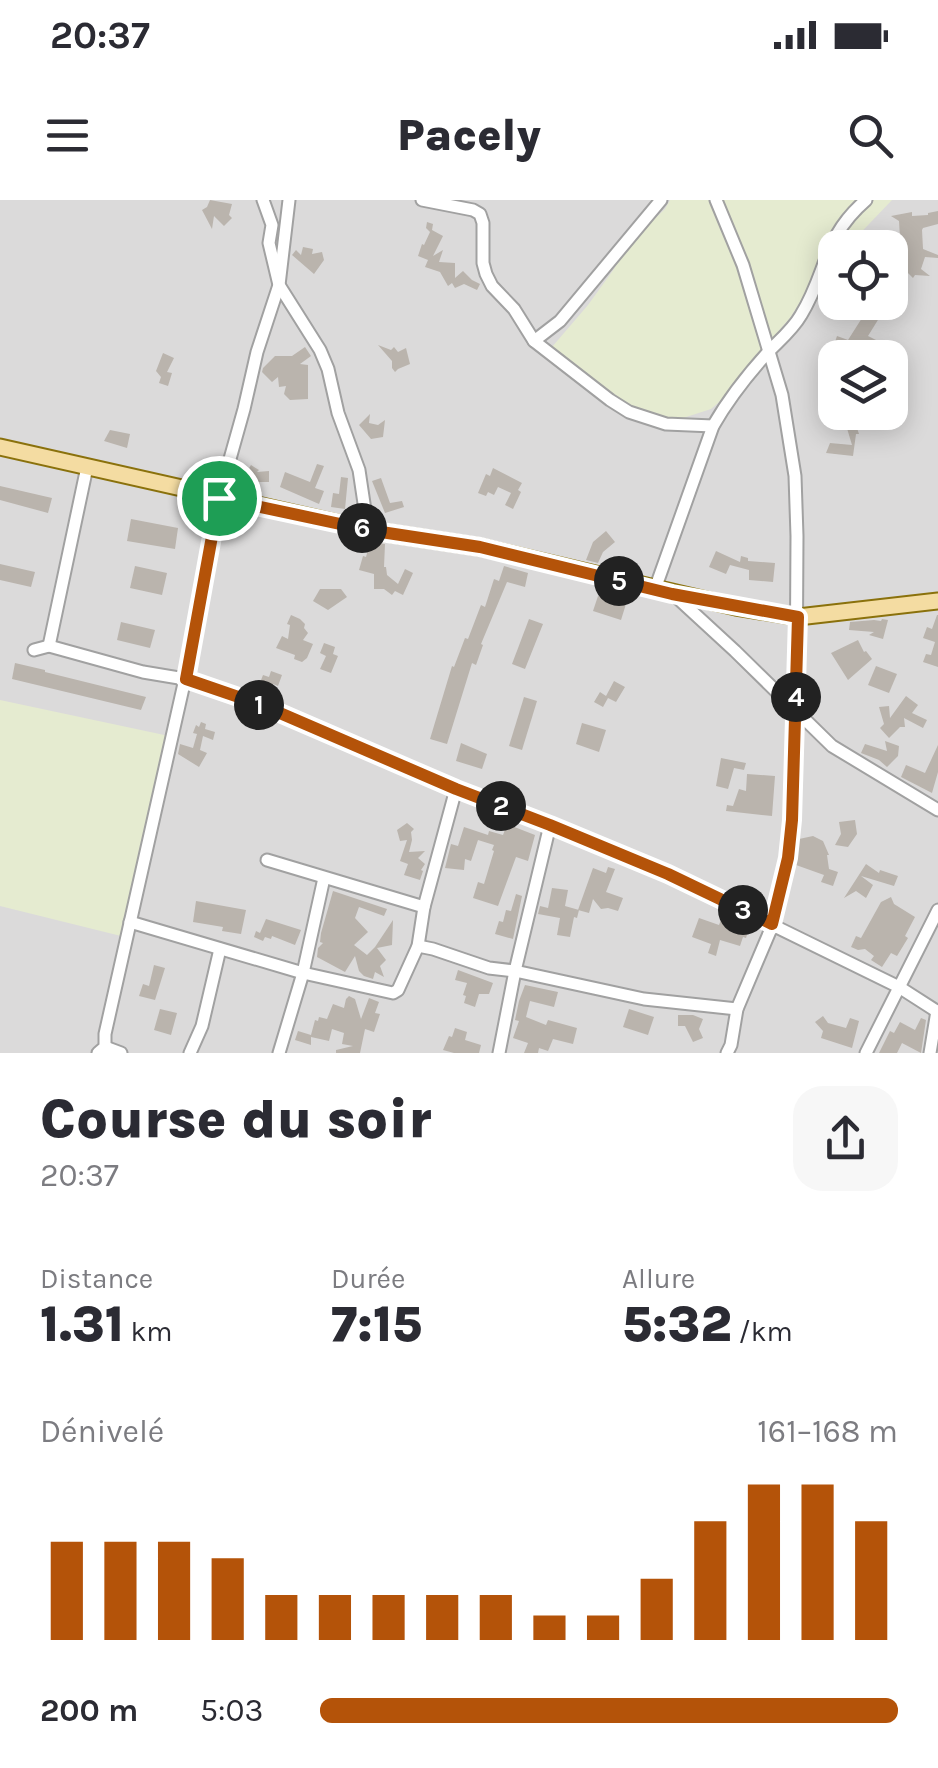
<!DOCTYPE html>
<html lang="fr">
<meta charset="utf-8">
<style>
:root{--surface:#fff;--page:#f7f7f7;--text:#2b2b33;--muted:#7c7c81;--accent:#b45309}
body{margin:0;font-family:Karla,sans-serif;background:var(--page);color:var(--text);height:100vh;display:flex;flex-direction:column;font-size:38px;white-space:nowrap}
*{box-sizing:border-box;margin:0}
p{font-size:32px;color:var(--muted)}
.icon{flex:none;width:55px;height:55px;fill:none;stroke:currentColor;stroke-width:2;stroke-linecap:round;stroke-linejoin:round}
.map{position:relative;height:853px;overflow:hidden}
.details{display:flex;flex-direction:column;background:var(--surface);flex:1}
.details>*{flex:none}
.tools{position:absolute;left:818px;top:30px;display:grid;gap:20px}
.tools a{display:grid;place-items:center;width:90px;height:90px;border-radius:20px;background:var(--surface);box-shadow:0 5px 25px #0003;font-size:50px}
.pin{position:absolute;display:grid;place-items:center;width:85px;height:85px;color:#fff;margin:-42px;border:5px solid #fff;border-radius:50%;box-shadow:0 2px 10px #0007}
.km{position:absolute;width:50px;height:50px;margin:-25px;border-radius:50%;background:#222;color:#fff;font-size:28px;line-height:50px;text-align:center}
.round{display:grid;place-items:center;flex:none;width:105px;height:105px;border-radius:30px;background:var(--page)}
.overview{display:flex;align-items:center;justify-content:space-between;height:170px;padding:0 40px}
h1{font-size:55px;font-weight:800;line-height:75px}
.metrics{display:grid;grid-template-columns:repeat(3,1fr);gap:15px;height:170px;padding:10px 40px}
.metrics div{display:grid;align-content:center}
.metrics b{font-size:50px;font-weight:800}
.metrics small{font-size:28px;font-weight:400}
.metrics p{font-size:28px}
.chart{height:280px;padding:20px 40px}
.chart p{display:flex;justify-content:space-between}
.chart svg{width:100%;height:180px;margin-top:10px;stroke:var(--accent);stroke-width:6}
ul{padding:0 40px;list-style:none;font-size:32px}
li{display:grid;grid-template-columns:160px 120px 1fr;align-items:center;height:75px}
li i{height:25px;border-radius:12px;background:var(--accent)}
.status{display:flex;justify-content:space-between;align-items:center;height:70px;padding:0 50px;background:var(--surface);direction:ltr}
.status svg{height:28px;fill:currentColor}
header{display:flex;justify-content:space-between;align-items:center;height:130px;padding:0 40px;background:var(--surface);font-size:45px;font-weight:800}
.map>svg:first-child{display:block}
.residential{fill:#dbdada;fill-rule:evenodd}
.farmland{fill:#e5ebd0}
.building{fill:#bab4ad}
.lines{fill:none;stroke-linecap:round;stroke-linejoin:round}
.minor-casing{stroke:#a1a1a1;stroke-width:15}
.major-casing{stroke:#8a710c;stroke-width:19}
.minor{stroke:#fff;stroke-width:11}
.major{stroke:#f4dca2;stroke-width:15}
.route-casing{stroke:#fff;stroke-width:20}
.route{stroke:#b45309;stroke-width:12}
</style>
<div class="status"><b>20:37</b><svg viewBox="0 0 49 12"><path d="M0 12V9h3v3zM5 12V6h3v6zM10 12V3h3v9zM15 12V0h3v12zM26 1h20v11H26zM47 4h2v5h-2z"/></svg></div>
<header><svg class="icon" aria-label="menu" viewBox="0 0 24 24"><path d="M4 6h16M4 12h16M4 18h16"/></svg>Pacely<svg class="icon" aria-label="search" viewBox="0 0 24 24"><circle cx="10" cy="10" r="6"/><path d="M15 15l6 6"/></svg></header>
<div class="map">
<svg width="938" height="853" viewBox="0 0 938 853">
<rect width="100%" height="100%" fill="#edebe4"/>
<path class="residential" d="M0,0H938V853H0ZM835,48H890V102H835ZM835,158H890V212H835Z"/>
<g class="farmland">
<path d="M670,0H892L847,47L835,48V62L828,72L805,94L790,118L774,136L768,151L748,177L711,209L680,219H663L609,201L549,155L552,147L588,105L614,69L630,42L665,9Z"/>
<path d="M0,500L169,536L125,737L0,706Z"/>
</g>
<g class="building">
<path d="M210,0L232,4L229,15L232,18L224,26L214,16L212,29L202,10L207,7Z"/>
<path d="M938,11V24L923,28L922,30L923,49L938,55V58L925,57L921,69L930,76L915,75L913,78L906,71L904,75L897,72L908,48L890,42L892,36L900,38L899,21L891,16L912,12V16L928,15V13Z"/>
<path d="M427,22L433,24L432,30L443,36L433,56L443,50L439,62L455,63V78L463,71L472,80L480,84L477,90L464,84L455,88L452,83L448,86L440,72L425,67L428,60L418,56L422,44L424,45L430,32L426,28Z"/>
<path d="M303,47L313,49L312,54L322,52L324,60L314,74L292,55L296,50L301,55Z"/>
<path d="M869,107L881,115L868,136L876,140L872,148L867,146L863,157L849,152L847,158L831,154L837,136L848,140Z"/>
<path d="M378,145L391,150L394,147L398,152L406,148L410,164L398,169L395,172L392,168V161Z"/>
<path d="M305,147L311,156L300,164L308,165V199L290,200L284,194L286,186L279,187L278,177L272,182L262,172L263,168L275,156H292Z"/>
<path d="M163,153L174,158L167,172L172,173L168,186L159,183L161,177L156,171Z"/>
<path d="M370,214L369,223L378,225L385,220L383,237L371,239L359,225Z"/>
<path d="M855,222L859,234H856L853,256L826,253L830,243L852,245L846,225Z"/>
<path d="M110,230L130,234L127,248L104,241Z"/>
<path d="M317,264L324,266L315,288L324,291L319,304L280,287L285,272L310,282Z"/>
<path d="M251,265L259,270L257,272L269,271V282H250L262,291L260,294L250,292L236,282L243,271L246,273Z"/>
<path d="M493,268L522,283L518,290L521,292L513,309L505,305L511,293L498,287L494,295L488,292L486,296L478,293L486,274L490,276Z"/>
<path d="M341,277L348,278L345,309L331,307L333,293L339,294Z"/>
<path d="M381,278L390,303L402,301L404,307L385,313L372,281Z"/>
<path d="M0,286L52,298L48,313L0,300Z"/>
<path d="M131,319L178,328L175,349L127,341Z"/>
<path d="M606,331L615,342L603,352L598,363L586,360L593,342Z"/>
<path d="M370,342L385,344L384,367H386L387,375L398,384L405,369L413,373L403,395L395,391L392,395L384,389H374V374L359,370L363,356L366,357Z"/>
<path d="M716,351L740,362L741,356L748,358V361L775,363L773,382L749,380V370L730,365L726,374L709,367Z"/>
<path d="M0,364L35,372L31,387L0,380Z"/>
<path d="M135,366L167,373L162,395L130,388Z"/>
<path d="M504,366L528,373L525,387L507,382L481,444L483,445L476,465L472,463L447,544L430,539L452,466L454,467L465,438L468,439L481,405L485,407L494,379L499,381Z"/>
<path d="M320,389H341L347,397L328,410L313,401Z"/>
<path d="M598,396L626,404L621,420L593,411Z"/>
<path d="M291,415L300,419L305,424L304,428L308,433L303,440L313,444L307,458L302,462L294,459L295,455L276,448L282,436L288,439L290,425L287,424Z"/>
<path d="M937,415H938V467L923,462L926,454L931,455L935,442L923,438L927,427L932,429Z"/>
<path d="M529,419L543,424L525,469L512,464Z"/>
<path d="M882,419L888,420L883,439L869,435L874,432L849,430L850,422L874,420L881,421Z"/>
<path d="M121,422L155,430L150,448L117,440Z"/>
<path d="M858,440L864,452L866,451L872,459L848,480L831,453Z"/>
<path d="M324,443L335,447L333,454L338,456L331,473L320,469L326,456L320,453Z"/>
<path d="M15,463L45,470V472L146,497L141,510L12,479Z"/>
<path d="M876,466L897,474L889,493L868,485Z"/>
<path d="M271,471L282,475L278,486L273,484L268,497L256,493L263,475L269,477Z"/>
<path d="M614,481L625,487L616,502L608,498L603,507L594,502L600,492L606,496Z"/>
<path d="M906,496L918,505L912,513L927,520L923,528L904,518L905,527H900L889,538L880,528L884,524L879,507L889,506L890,518Z"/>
<path d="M524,497L537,501L522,550L509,546Z"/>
<path d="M201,522L206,524L205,529L215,532L213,540L203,536L200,550L207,553L199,567L178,554L180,544L193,548L197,534L193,533L196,525L199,527Z"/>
<path d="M582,523L606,530L599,552L576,544Z"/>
<path d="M885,541L899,546L898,556L887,567L879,560L861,553L865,544L887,551Z"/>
<path d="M461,543L487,554L482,569L456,561Z"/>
<path d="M938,545V572L932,593L901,577L906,565L925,573Z"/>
<path d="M721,558L746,563L744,570L734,568L728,589L716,586Z"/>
<path d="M747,574L775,576L772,616L726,611L727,605L733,606L739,589L746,591Z"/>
<path d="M855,620L857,634L848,647L835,645L841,634L839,622Z"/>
<path d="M407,623L414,629L411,632L412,640L409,652L425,651L418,658L425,664L421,670L423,671L420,680L404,675L408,664L400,661L407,640L400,641L397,630Z"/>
<path d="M507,624L535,635L528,661L516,657L498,706L473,698L478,682L484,684L494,651L492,650L494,645L478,640L471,661L465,659L464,670L445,668L451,644L458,646L464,627L488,635L489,631L503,635Z"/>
<path d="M813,636L823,641L829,655H827L829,669L838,672L833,686L821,682L824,675L796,665L799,639Z"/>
<path d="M866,664L879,673L880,670L898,676L894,686L861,676L873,685L866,698L856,691L844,698Z"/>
<path d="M608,667L615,669L606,692L623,698L618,711L608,708L601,709L593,699L589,713L578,710L593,668L606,673Z"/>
<path d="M552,688L568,690L565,706L579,710L577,718L574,717L570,737L557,735L560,718L538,714L540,706L548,708Z"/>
<path d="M333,691L387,709L384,716L359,707L355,718L368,732L354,745L367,755L375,747L393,720L392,745L377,748L386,760L380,766L384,777L375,772L373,779L364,776L359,771L355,756L345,772L317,757L318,748L323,743L320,742L321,733Z"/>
<path d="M516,694L522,696L513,739L495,734L499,721L503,722L506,710L511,711Z"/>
<path d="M891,697L894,704L915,717L905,736L908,738L897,756L891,753L882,767L871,760L874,756L865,749L858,750L851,747L856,736L861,738L881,702Z"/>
<path d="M196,701L246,710L241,734L222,731L223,727L193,722Z"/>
<path d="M723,714L750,725L746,738L743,737L740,746L720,740L716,756L708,753L711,744L692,737L699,718L719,725Z"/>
<path d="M266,719L301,730L295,745L272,736L271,739L265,737L263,741L254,737L256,731L260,733Z"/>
<path d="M154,765L165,768L155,800L139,796L143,784L149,786Z"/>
<path d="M458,770L493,783L489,794H479L475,807L464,803L466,796L463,795L467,783L455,780Z"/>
<path d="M525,785L558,792L554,807L530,801L526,817L546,825L548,820L577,828L573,844L553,839L548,851L539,848L538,853H524L528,843L513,838L519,821L515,820L519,801Z"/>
<path d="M349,796L355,799L361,819L369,798L379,802L375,813L380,814L374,832L365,829L360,853H336V850L353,846L342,844L344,833L332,829L329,841L311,837V845L295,840L298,831L311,835L315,820L318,821L319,817L327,819L333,804L344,808L346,799Z"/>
<path d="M160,809L177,813L171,835L154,830Z"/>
<path d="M629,809L654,817L648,835L623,827Z"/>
<path d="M678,815H693L703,819L699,829L703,838L693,842L685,826H678Z"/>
<path d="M823,816L828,823L846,828L850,818L859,821L852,848L821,838L823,831L815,822Z"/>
<path d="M921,818L926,820L921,853L902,843L897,853H879L890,831L894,833L900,822L915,830Z"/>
<path d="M455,828L467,832L465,840L481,845L479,853H454L443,850L449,836L452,837Z"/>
</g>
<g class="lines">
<g class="minor-casing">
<g id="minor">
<path d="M263,0L272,25L269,43L279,85L320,150L328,169L338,213L359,270L368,330"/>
<path d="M422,0L473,10L480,14L483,23V63L486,74L492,86L514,109L534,141L610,200L629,212L666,224L713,226"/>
<path d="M716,0L743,65L782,195L795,276L797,336L796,509L792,620L788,658L773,724L737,809L731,845L727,853"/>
<path d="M534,141L560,121L661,0"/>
<path d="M655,389L713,226C729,198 748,174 770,150C781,139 793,129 801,115C828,71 822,38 866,0"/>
<path d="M672,393L735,451L832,546L938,610"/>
<path d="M49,446L87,267"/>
<path d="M34,450L49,446L143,472L185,479L259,504L456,589L668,674L899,787L938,812"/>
<path d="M267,660L424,707"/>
<path d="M130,722L303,773L393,793L398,790L418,746L424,707L456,589"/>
<path d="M418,746L433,749L489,768L515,771L644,799L737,809"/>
<path d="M105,847L121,853"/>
<path d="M98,853L105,847V834L185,479L219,298L244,209L257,152L279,85L289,0"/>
<path d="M190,853L202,826L220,749"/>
<path d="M279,853L303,773L324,678"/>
<path d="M499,853L515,771L550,625"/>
<path d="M866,853L938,710"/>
<path d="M930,853L937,811"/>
</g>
</g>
<g class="major-casing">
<path id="major" d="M0,247L368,330L480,347L736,407L798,417L938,401"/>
</g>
<use href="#minor" class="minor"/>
<use href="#major" class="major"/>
</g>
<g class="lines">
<g class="route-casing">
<path id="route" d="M219,298L368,330L480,347L672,394L798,417L792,620L788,658L772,724L668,674L550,625L456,589L259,504L186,479Z"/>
</g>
<use href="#route" class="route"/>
</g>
</svg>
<div class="tools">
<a><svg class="icon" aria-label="locate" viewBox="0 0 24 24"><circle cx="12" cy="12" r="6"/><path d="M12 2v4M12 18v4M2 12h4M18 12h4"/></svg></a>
<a><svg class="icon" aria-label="layers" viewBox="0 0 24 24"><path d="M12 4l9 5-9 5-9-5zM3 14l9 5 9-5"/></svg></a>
</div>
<div class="pin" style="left:219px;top:298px;background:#1e9e55"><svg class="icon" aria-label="arrive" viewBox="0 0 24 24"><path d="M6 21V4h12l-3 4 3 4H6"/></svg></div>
<b class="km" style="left:259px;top:505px">1</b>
<b class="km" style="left:501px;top:606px">2</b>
<b class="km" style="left:743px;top:710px">3</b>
<b class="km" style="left:796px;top:497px">4</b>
<b class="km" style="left:619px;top:381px">5</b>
<b class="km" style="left:362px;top:328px">6</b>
</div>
<section class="details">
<div class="overview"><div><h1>Course du soir</h1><p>20:37</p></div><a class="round"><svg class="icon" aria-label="share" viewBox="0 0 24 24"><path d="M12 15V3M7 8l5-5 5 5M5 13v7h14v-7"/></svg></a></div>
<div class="metrics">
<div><p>Distance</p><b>1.31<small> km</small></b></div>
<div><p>Durée</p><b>7:15</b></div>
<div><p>Allure</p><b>5:32<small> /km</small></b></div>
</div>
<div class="chart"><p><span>Dénivelé</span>161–168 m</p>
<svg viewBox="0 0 160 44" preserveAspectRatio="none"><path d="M5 44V20M15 44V20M25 44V20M35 44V24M45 44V33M55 44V33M65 44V33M75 44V33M85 44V33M95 44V38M105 44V38M115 44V29M125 44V15M135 44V6M145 44V6M155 44V15"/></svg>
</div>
<ul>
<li><b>200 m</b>5:03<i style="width:100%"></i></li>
</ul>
</section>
